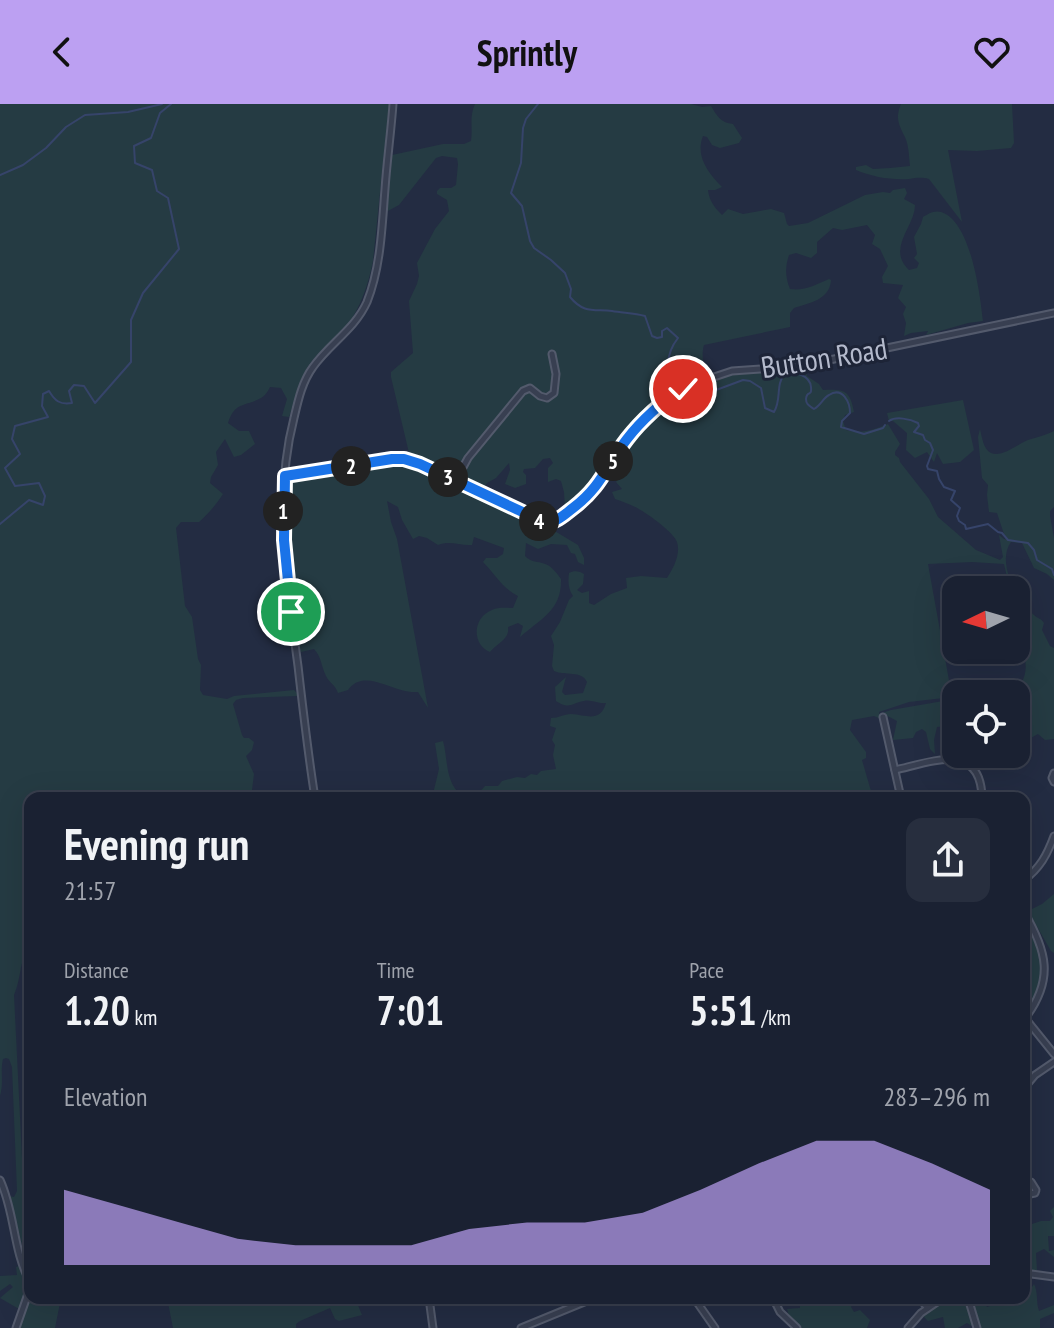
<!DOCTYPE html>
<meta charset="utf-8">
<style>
:root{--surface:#1a2132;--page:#272e3e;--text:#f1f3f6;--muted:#9fa3ac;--line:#383e4d;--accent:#bca0f2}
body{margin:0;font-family:"PT Sans Narrow",sans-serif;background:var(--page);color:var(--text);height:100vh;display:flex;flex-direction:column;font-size:30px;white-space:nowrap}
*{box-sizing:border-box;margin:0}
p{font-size:26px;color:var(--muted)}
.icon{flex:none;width:44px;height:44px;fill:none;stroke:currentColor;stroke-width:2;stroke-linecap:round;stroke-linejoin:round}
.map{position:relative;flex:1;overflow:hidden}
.panel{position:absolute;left:24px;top:688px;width:1006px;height:512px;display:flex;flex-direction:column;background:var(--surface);border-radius:16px;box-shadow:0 8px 32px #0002,0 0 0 2px var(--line)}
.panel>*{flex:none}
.needle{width:52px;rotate:265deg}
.tools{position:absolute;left:942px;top:472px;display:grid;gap:16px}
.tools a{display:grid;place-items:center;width:88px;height:88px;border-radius:16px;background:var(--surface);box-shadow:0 8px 32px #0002,0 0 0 2px var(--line);font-size:40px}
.pin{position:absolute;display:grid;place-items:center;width:68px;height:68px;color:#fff;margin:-34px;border:4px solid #fff;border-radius:50%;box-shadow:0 2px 8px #0007}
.km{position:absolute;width:40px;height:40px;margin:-20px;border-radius:50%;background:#222;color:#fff;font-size:22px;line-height:40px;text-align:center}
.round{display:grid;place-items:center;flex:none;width:84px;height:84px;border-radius:16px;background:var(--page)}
.summary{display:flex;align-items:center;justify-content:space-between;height:136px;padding:0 40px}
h1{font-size:44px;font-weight:700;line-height:60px}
.figures{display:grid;grid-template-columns:repeat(3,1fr);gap:12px;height:136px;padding:8px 40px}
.figures div{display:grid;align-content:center}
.figures b{font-size:40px;font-weight:700}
.figures small{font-size:22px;font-weight:400}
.figures p{font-size:22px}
.chart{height:224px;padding:16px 40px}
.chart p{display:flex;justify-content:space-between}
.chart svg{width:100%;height:144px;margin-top:8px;fill:var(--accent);opacity:.7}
header{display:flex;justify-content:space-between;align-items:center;height:104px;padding:0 40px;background:var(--accent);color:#111;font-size:36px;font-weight:700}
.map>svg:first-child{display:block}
.green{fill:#253b43}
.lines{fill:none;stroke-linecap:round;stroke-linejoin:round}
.stream{stroke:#36446a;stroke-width:2}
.minor-casing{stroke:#535a6c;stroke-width:9}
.minor{stroke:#383f51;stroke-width:5}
.route-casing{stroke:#fff;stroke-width:16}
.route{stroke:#1a73e8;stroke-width:10}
.labels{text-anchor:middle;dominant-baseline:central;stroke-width:6;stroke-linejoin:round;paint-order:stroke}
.street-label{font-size:30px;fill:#b4bacc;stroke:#1d2437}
</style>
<header><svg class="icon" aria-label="back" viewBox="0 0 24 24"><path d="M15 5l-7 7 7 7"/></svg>Sprintly<svg class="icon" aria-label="heart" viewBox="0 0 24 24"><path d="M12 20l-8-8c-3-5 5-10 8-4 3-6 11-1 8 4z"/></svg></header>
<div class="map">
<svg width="1054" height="1224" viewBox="0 0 1054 1224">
<rect width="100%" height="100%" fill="#232c42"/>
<g class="green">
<path d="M0,0H389L373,157C367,187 357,213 336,235C328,242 319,248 313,256C299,272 296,294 289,313L282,312L287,295L281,284L270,283C268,287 265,292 261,294C245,303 235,297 228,319L239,327H249L255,340L241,351L234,353L225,335L216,348L218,361L211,373L210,379L223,390C216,401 208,410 199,418H181L176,424L185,502L192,513L198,555L201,561L200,586L203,591L227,595L234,592L294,586L297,589V592L243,594L236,596L233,600L242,631L244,634H249L254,638L252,646L246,652L254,670L251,694H180L177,688L146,694H30V845L27,846C19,861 21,875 14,891L22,1054L27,1071L30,1073V1171L9,1092L14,1093L17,1087L12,963L9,955L6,954L3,955C0,967 4,979 0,992Z"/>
<path d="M475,0H691L702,3L711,2C717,12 721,19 733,20L742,34L739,39L720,44L712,41L707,33L703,32C695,52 708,69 722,83L715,86H708C709,96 714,103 722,111L728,105L743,110L771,105L784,109L787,120L789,122L808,119L865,91L883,88L890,89L893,86L905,84L907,89L904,95L915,101C915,123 886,144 909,166L917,164L919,159L914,154L917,150L914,133L921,120L923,113C928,110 934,106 941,108C971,117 980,190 983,217L968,219L926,231L928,227L911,229L904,232L906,219L903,210L906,203L898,194L903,181L883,179L882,173L888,162L880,145L872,140L875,131L867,121L842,126L833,124L817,138V149L811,154L796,149L789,151C785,163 785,173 790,185C805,187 815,181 829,175L831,176C830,196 809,199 794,204L790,209V223L704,241C701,250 704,261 704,271L684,280L635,318L626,329L588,387L569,405H565L564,388L561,377L556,375L548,378V364L553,359L550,354L543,355L535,364L524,365L523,368L526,371V380L515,384L505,380L510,366L509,359L496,374L487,379L482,386C474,382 466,377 457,373C442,366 420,362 409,349L391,273V268L413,249L409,197L417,180L419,172L417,159L435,125L449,107L447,96L437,90V87L440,84H451L456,81L458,60L457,54L442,52L436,54L399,101L386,108L392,51L443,40H464L471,37C473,22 469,13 475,0Z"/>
<path d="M901,0H1012L1014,39L1011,44L977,47L948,46L962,118L929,75C921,73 916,74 909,75C890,76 873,73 856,66V63L866,61L873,65L890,64L910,62C909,53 909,42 905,33C899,21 895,14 901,0Z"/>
<path d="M806,262L807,272L819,280L823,286C844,285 850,286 854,308L845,311L843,317L846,326C862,330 873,326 888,320L900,340L895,348V351L899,354L900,358L929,395L938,413L976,446L1000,456L1003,453L999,431L1004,435L1009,436L1004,430L997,409L989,408L987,391L988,381L982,374L978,333L980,325C982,333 983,345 991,349C1002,354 1018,340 1028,336C1037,333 1046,331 1054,327V403L1050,407V412L1054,434V476L1047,470L1034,464L1022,439L1011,438C1001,451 1007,475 1017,487C1020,490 1023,493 1026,497L1023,499C1028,503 1030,508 1034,511C1038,515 1041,514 1044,519L1042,526L1050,542L1054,544V635L1045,636L1038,630L1016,642V590H976L1020,580C1034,565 1018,531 1016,512C1015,503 1016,495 1016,486H1010L1004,460L972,458L928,460L952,593L909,598L879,608L881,615L874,612L852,616L850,626L866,648V654L862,656L873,694H517L516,691L512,689L490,694H432L439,665L435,639L443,637C448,655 445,678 461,691C471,691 479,690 485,682H498L502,677L517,673L525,674L531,670L537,671L541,667L556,665L553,651L555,641L552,636L556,624L550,622L551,614C559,614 564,610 571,610C587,611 600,619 606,599C598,600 591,595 584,597C571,599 570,606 556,597L555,583L566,573L562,588L565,591L583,589L587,578C582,566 565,572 554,567L552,562L554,541L551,532L560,518L569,496L573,492C568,484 568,478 569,469C574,466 580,467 584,470L583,480L577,486L582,489L589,487V499L594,501L611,490L627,484L626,474L641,472L667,474C673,465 681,450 677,438C674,428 643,406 633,402C627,399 621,397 615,395L612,388L622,385L616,378L621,369L619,366L610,376L603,378C632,330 663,287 720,272C736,268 753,270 769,268C781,268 794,264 806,262Z"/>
<path d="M963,296L974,346L960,358L943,360L937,349L934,358L927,348L915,354L906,346L907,329L893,317H889L887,309Z"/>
<path d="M385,360H401L553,426L578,441L584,454V461L578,458L575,450L571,449L567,441L551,440L538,445L526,439L525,452C531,458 534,457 542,459C551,461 556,468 561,475C562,506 541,515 520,533L523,522L518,519L508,523C510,535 497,539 490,548C471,540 473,513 492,506C498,503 506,504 513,504L518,492C503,485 495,470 483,458L486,454H497L503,450L504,444L474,433L472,441C460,442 450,436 438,441L427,434L419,432L413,435L402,416L398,403L387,397L391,418L397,435L428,604L418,588C414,588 409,588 405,587C386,583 362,566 348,586L338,589C335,580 329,579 326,572C321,562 322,554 314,545L301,548L299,545L287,442L288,376Z"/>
<path d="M956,593V620L953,624L946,622L937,623L934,636L935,650L930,645L926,628L922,625L916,628L913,634L893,636L897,617L882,609L891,606L949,596Z"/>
<path d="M1054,790V849L1051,847L1028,807L1042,800Z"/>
<path d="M1024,819C1044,851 1052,879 1024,909Z"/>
<path d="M1054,1103V1132H1048L1049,1147L1054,1146V1153L1044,1145L1036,1149L1037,1166L1029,1167V1146L1024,1141V1126L1031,1124L1032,1120L1041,1117H1050L1053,1113L1050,1107Z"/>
<path d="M19,1162C32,1178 29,1188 19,1205L0,1194L13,1183L10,1180L0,1187V1172L17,1171L16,1163Z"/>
<path d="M1034,1180C1038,1187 1036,1198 1039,1207L1054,1201V1209L1040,1215V1224H979L971,1194H982L987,1203L996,1200L998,1194H1004L1009,1198L1014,1196L1015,1194H1024V1191L1028,1189Z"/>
<path d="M56,1194H61L55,1224H19L28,1199Z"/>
<path d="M167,1194H355L362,1211L339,1217L335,1215L330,1204L300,1217L296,1220V1224H173Z"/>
<path d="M800,1194H856L851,1203L854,1208L860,1206L870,1216L867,1224H802L789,1212L787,1205L800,1204Z"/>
<path d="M954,1194H966L975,1224L967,1219L958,1224H945L943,1213L928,1217L924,1213L918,1215L936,1200Z"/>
</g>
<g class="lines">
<g class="stream">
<path d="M538,0L526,15L523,24L521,59L511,89L522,102L530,137L534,144L551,156L565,169L571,185L570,193C584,210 594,205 612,207C623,209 634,209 645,212L652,232L657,234L662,233V227L667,224L678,234C666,249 664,270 676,286"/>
<path d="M0,71L23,61L46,44L66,23L85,11L128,8L162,0"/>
<path d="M679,290L685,295H692L743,276L750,277L761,284L765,304L774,308C782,295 775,281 785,269C794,267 810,271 811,283C812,294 807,285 806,295C806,301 810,302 814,305C821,301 823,294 829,291C843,282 850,299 850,309L842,317L841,323L864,330L883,324L885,321"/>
<path d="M889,317C896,312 910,315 918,319L919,322L914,328L923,331L925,336L930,339L933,346L927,362L928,365L937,367L939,375L944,383L955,387L951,396L960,404L957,412L959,417L965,421L966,425L988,420L998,428L1002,429L1008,436L1028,439L1034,446L1037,456L1052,465L1054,471"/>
<path d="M0,420L29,396L43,401L45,392L39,379L15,382L5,364L20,350L12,335L15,322L48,313L42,302L43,290L49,287C55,297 60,301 72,299L69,287L74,281L84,282L95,299L131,258V216L143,189L179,145L168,94L157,87L152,66L135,59L134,42L151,34L160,9L171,0"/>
</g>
<g class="minor-casing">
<g id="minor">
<path d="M285,372L392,355H404L420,360L546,419L559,416L594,386L626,336L639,321L677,288L693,280L732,267L788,263L815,259L1054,209"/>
<path d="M456,376L468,354L523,287L530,284L540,292L547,294L554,289L556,270L552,250"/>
<path d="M883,613L901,694"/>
<path d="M895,666C931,658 981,637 982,694"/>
<path d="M1054,669L1052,674L1054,678"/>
<path d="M315,694C308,650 303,606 298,562C287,480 273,395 294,314C298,297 302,278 313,263C329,240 355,225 367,198C381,163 382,122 385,85C387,56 391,28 393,0"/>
<path d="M1024,776C1040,764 1047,751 1054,732"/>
<path d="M1024,808C1047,847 1054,875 1026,913"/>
<path d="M1025,914L1054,950"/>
<path d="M1024,984L1035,971L1054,958"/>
<path d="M0,1076C15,1108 13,1147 30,1178"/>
<path d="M1024,1077L1031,1078L1036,1086L1035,1089L1030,1090L1025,1088L1024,1085"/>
<path d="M1024,1169L1054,1173"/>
<path d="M429,1194L433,1224"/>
<path d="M694,1194L715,1224"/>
<path d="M773,1194L780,1208L797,1224"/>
<path d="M919,1194L928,1204"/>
<path d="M968,1194L977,1224"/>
<path d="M16,1224L30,1184"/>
<path d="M521,1224L594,1194"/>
<path d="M908,1224L921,1209L943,1194"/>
</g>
</g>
<use href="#minor" class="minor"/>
</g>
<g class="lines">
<g class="route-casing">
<path id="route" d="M291,508L284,436L285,372L392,355H404L420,360L546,419C557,418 564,411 573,404C602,382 606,362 627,335C640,318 664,295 683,285"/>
</g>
<use href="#route" class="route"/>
</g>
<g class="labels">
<g class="street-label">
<text transform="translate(824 253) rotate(-9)">Button Road</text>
</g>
</g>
</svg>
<div class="tools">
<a><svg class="needle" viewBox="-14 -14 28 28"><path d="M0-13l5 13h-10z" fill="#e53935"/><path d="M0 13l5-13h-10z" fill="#9fa3ac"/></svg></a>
<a><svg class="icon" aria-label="locate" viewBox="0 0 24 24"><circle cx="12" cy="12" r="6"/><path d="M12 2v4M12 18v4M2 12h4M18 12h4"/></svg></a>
</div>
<div class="pin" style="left:291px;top:508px;background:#1e9e55"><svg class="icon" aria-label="arrive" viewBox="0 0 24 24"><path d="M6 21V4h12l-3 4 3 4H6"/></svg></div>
<div class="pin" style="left:683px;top:285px;background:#d93025"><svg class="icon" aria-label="check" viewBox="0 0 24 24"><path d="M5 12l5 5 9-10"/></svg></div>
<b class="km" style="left:283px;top:407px">1</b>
<b class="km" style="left:351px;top:362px">2</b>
<b class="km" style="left:448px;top:373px">3</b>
<b class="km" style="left:539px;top:417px">4</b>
<b class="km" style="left:613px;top:357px">5</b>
<section class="panel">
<div class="summary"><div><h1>Evening run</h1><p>21:57</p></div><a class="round"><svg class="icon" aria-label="share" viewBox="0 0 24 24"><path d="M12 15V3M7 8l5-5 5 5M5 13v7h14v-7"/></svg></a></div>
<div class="figures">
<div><p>Distance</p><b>1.20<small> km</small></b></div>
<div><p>Time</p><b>7:01</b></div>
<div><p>Pace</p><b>5:51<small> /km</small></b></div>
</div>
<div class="chart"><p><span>Elevation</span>283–296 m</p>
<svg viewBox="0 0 160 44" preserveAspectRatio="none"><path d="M0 44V21L10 26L20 31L30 36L40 38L50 38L60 38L70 33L80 31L90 31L100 28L110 21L120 13L130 6L140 6L150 13L160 21V44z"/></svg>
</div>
</section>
</div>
